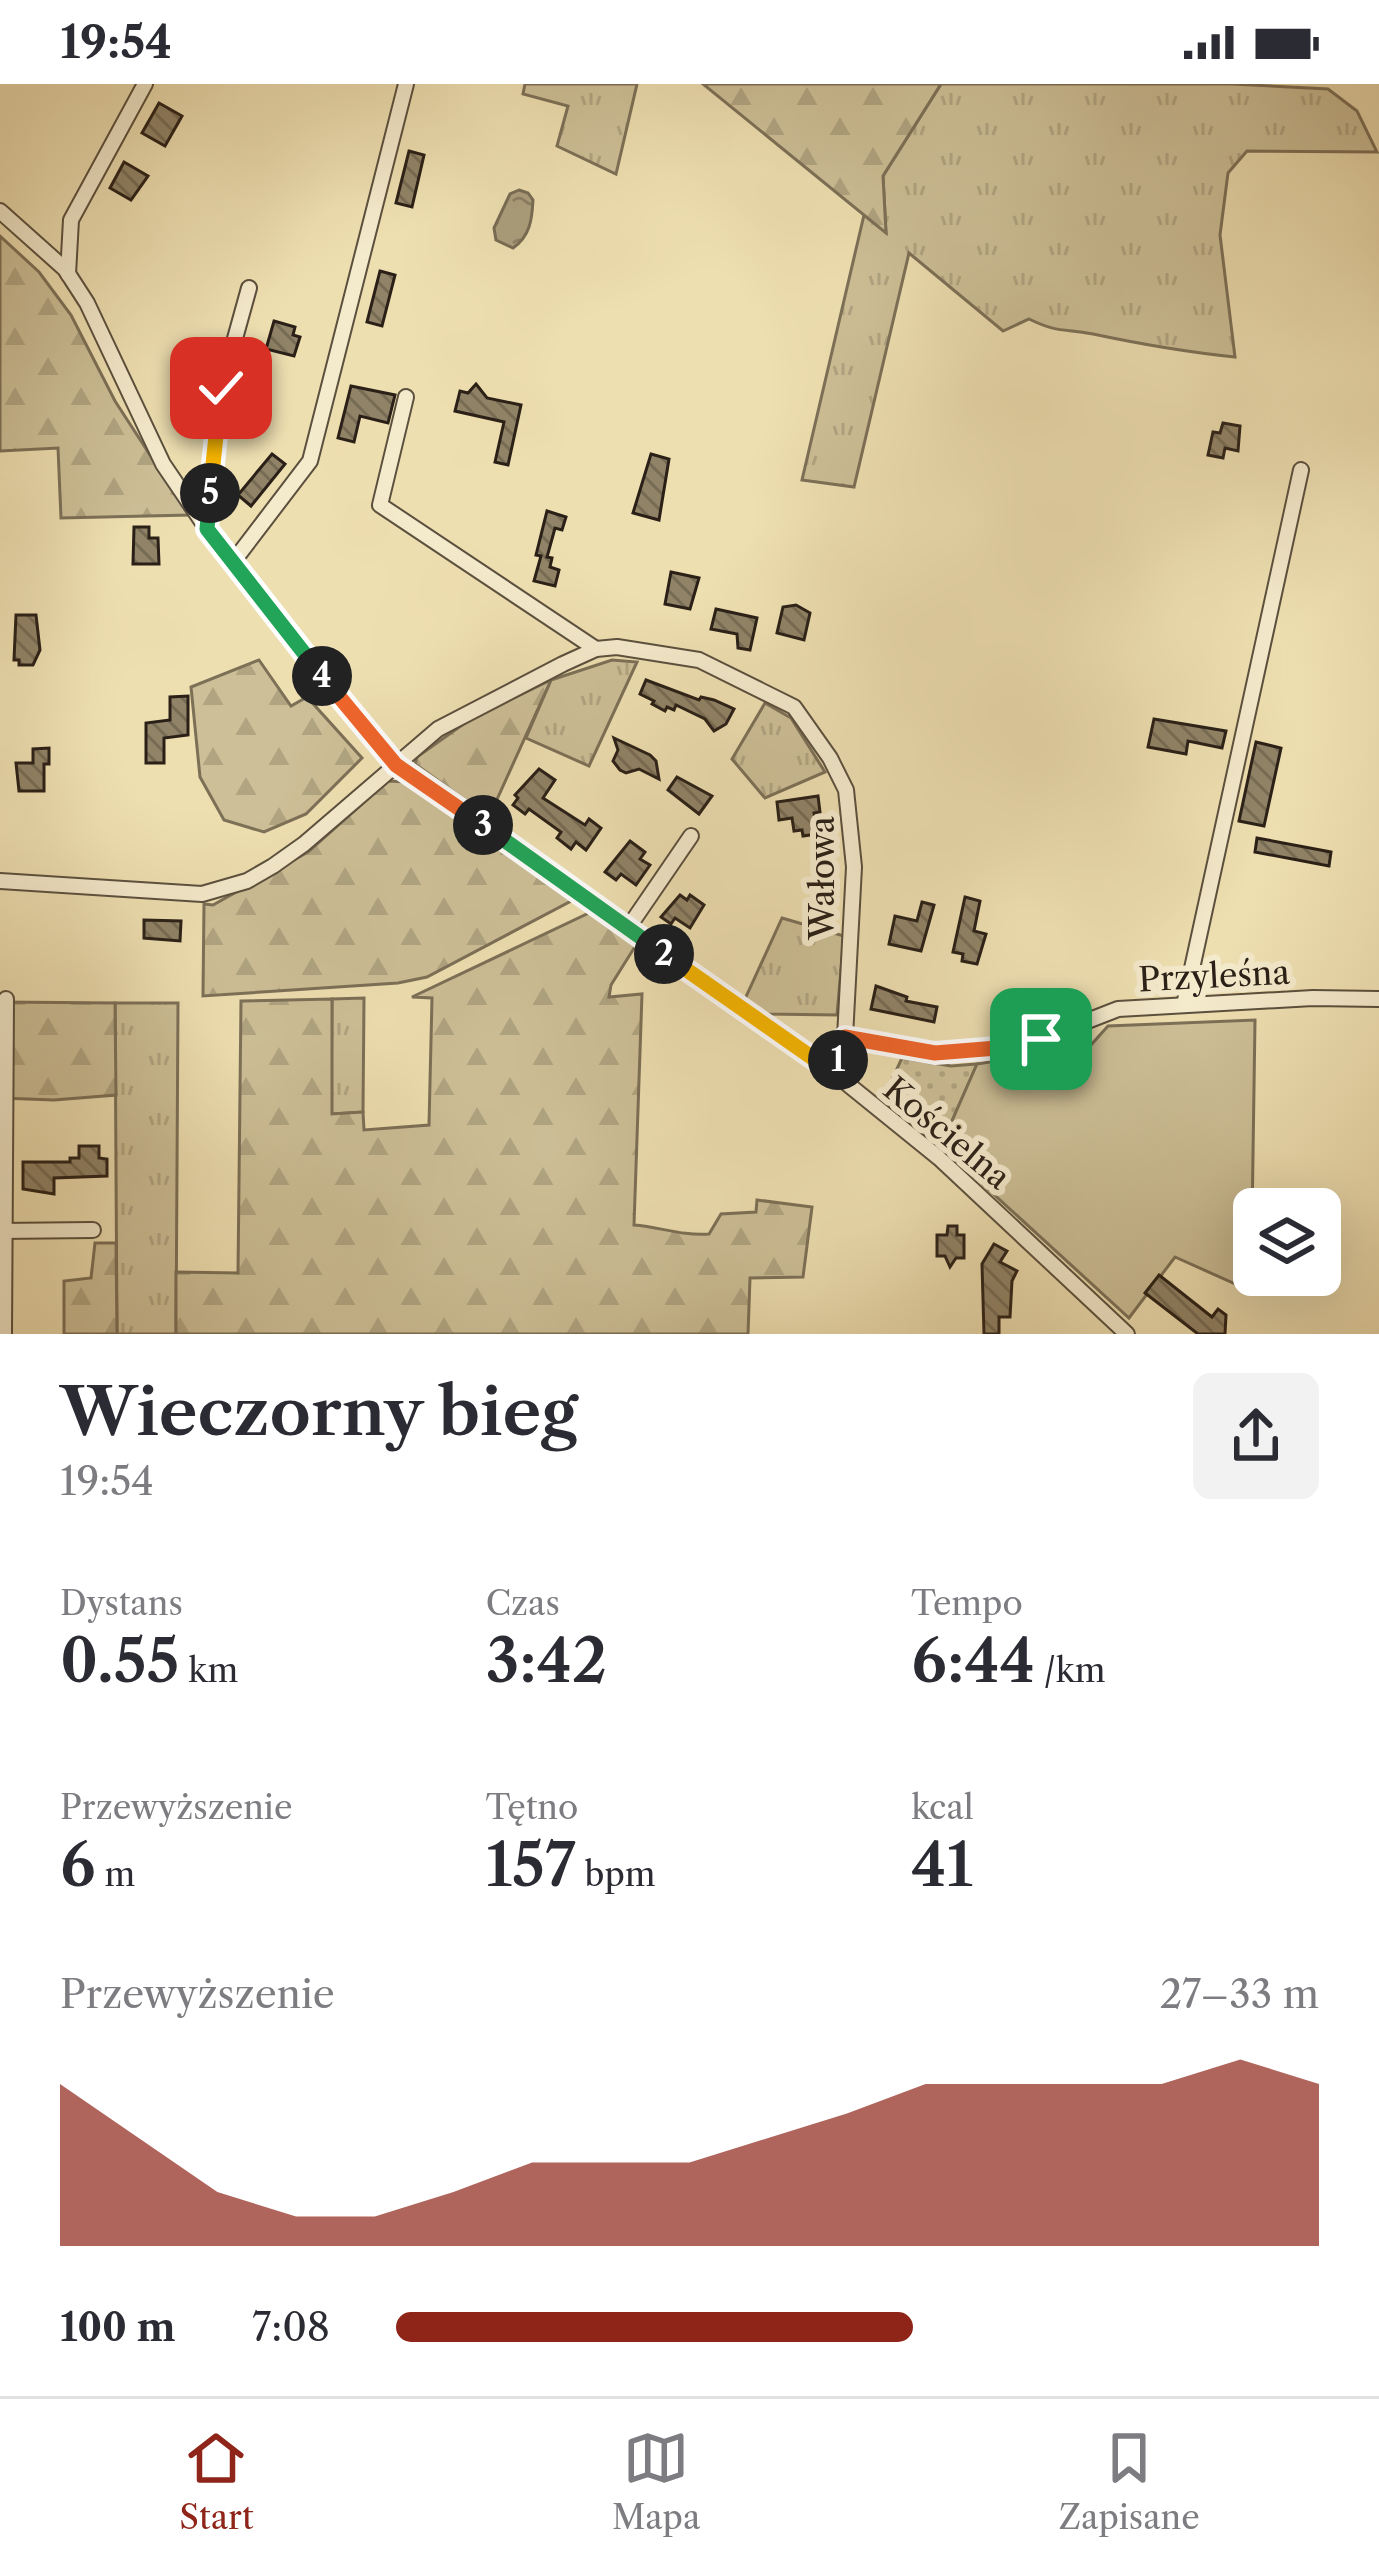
<!DOCTYPE html>
<html lang="pl">
<meta charset="utf-8">
<style>
:root{--surface:#fff;--page:#f2f2f3;--text:#2b2b33;--muted:#7c7c81;--line:#e1e1e2;--accent:#8f2418}
body{margin:0;font-family:"Libre Caslon Text",serif;background:var(--page);color:var(--text);height:100vh;display:flex;flex-direction:column;font-size:45px;white-space:nowrap}
*{box-sizing:border-box;margin:0}
p{font-size:39px;color:var(--muted)}
.icon{flex:none;width:66px;height:66px;fill:none;stroke:currentColor;stroke-width:2;stroke-linecap:round;stroke-linejoin:round}
.map{position:relative;height:1250px;overflow:hidden}
.details{display:flex;flex-direction:column;background:var(--surface);flex:1}
.details>*{flex:none}
.buttons{position:absolute;left:1233px;top:1104px;display:grid;gap:24px}
.buttons a{display:grid;place-items:center;width:108px;height:108px;border-radius:18px;background:var(--surface);box-shadow:0 12px 48px #0002;font-size:60px}
.pin{position:absolute;display:grid;place-items:center;width:102px;height:102px;color:#fff;margin:-51px;border-radius:24px;box-shadow:0 6px 18px #0006}
.km{position:absolute;width:60px;height:60px;margin:-30px;border-radius:50%;background:#222;color:#fff;font-size:33px;line-height:60px;text-align:center}
.round{display:grid;place-items:center;flex:none;width:126px;height:126px;border-radius:18px;background:var(--page)}
.headline{display:flex;align-items:center;justify-content:space-between;height:204px;padding:0 60px}
h1{font-size:66px;font-weight:600;line-height:90px}
.metrics{display:grid;grid-template-columns:repeat(3,1fr);gap:18px;height:204px;padding:12px 60px}
.metrics div{display:grid;align-content:center}
.metrics b{font-size:60px;font-weight:600}
.metrics small{font-size:33px;font-weight:400}
.metrics p{font-size:33px}
.chart{height:336px;padding:24px 60px}
.chart p{display:flex;justify-content:space-between}
.chart svg{width:100%;height:216px;margin-top:12px;fill:var(--accent);opacity:.7}
ul{padding:0 60px;list-style:none;font-size:39px}
li{display:grid;grid-template-columns:192px 144px 1fr;align-items:center;height:90px}
li i{height:30px;border-radius:15px;background:var(--accent)}
.status{display:flex;justify-content:space-between;align-items:center;height:84px;padding:0 60px;background:var(--surface);direction:ltr}
.status svg{height:33px;fill:currentColor}
.dock{display:flex;justify-content:space-around;align-items:center;height:168px;border-top:3px solid var(--line);background:var(--surface);font-size:33px;color:var(--muted)}
.dock a{display:grid;justify-items:center;gap:6px}
.dock .current{color:var(--accent)}
.map>svg:first-child{display:block}
.grass{fill:url(#grass-tufts);stroke:#7c7057;stroke-width:3}
.forest{fill:url(#forest-firs);stroke:#7c7057;stroke-width:3}
.park{fill:url(#park-dots);stroke:#7c7057;stroke-width:3}
.pitch{fill:#cdbf97;stroke:#7c7057;stroke-width:3}
.water{fill:url(#water-ripples);stroke:#776c54;stroke-width:3}
.building{fill:url(#building-back-hatch);stroke:#2a2017;stroke-width:3}
.lines{fill:none;stroke-linecap:round;stroke-linejoin:round}
.minor-casing{stroke:#5b503e;stroke-width:18}
.minor{stroke:#f4eacc;stroke-width:14}
.split-1-casing{stroke:#fff;stroke-width:24}
.split-2-casing{stroke:#fff;stroke-width:24}
.split-3-casing{stroke:#fff;stroke-width:24}
.split-4-casing{stroke:#fff;stroke-width:24}
.split-5-casing{stroke:#fff;stroke-width:24}
.split-6-casing{stroke:#fff;stroke-width:24}
.split-1{stroke:#f0652b;stroke-width:15}
.split-2{stroke:#f5b400;stroke-width:15}
.split-3{stroke:#22a559;stroke-width:15}
.split-4{stroke:#f0652b;stroke-width:15}
.split-5{stroke:#22a559;stroke-width:15}
.split-6{stroke:#f5b400;stroke-width:15}
.labels{text-anchor:middle;dominant-baseline:central;stroke-width:12;stroke-linejoin:round;paint-order:stroke}
.street-label{font-size:33px;fill:#2a2017;stroke:#f4eacc}
</style>
<div class="status"><b>19:54</b><svg viewBox="0 0 49 12"><path d="M0 12V9h3v3zM5 12V6h3v6zM10 12V3h3v9zM15 12V0h3v12zM26 1h20v11H26zM47 4h2v5h-2z"/></svg></div>
<div class="map">
<svg width="1379" height="1250" viewBox="0 0 1379 1250">
<defs>
<pattern id="grass-tufts" width="24" height="20" patternUnits="userSpaceOnUse" patternTransform="scale(3)"><rect width="24" height="20" fill="#cdbf97"/><path d="M3 7l-1-3M5 7V3M7 7l1-3M15 17l-1-3M17 17v-4M19 17l1-3" fill="none" stroke="#b0a481"/></pattern>
<pattern id="forest-firs" width="22" height="20" patternUnits="userSpaceOnUse" patternTransform="scale(3)"><rect width="22" height="20" fill="#cdbf97"/><path d="M5 1l3.5 6h-7zM16 11l3.5 6h-7z" fill="#b0a481"/></pattern>
<pattern id="park-dots" width="8" height="8" patternUnits="userSpaceOnUse" patternTransform="scale(3)"><rect width="8" height="8" fill="#cdbf97"/><path d="M2 2h.1M6 6h.1" fill="none" stroke="#b0a481" stroke-width="1.8" stroke-linecap="round"/></pattern>
<pattern id="water-ripples" width="26" height="14" patternUnits="userSpaceOnUse" patternTransform="scale(3)"><rect width="26" height="14" fill="#ab9e7d"/><path d="M2 4q2-2 4 0t4 0M15 11q2-2 4 0t4 0" fill="none" stroke="#8b8065"/></pattern>
<pattern id="building-back-hatch" width="6" height="6" patternUnits="userSpaceOnUse" patternTransform="scale(3)"><rect width="6" height="6" fill="#908367"/><path d="M-1 5l2 2M0 0l6 6M5-1l2 2" fill="none" stroke="#766b54"/></pattern>
</defs>
<rect width="100%" height="100%" fill="#eedfb1"/>
<filter id="stains"><feTurbulence type="fractalNoise" baseFrequency=".00167" numOctaves="4"/><feColorMatrix values="0 0 0 0 .2 0 0 0 0 .09 0 0 0 0 .02 0 0 0 .5 -.17"/></filter>
<radialGradient id="worn" r=".72"><stop offset=".6" stop-color="#630" stop-opacity="0"/><stop offset="1" stop-color="#630" stop-opacity=".3"/></radialGradient>
<g class="grass">
<path d="M525,0H637L616,90L557,62L568,22L523,10Z"/>
<path d="M941,0H1232L1328,5L1357,27L1377,68L1247,67L1228,89L1220,151L1235,273C1186,268 1140,260 1093,250C1064,244 1060,250 1029,235L1003,247L909,169L854,403L802,396L864,131L886,148L883,92Z"/>
<path d="M612,576L637,578L589,682L526,654L551,596Z"/>
<path d="M765,619L791,634L825,688L765,714L732,675Z"/>
<path d="M782,834L844,852L837,931L766,930L745,915Z"/>
<path d="M364,914L363,1028L331,1030L332,915Z"/>
<path d="M115,919H178L176,1250H117Z"/>
</g>
<g class="forest">
<path d="M703,0H941L883,92L886,149Z"/>
<path d="M0,152L39,188L71,231L115,317L189,431L61,434L58,364L0,367Z"/>
<path d="M259,576L291,622L307,613L362,674L306,730L264,748L224,736L200,693L191,603Z"/>
<path d="M551,596L489,733L415,680L417,673L472,634Z"/>
<path d="M388,697L407,698L573,816L427,893L398,899L203,912L204,820L213,821L308,768Z"/>
<path d="M589,829L636,861L611,901L609,913L642,910L634,1141C661,1143 681,1152 709,1150L721,1130L756,1128L757,1116L812,1123L803,1193L750,1194L748,1250H176V1188L238,1189L241,917L332,915V1030L363,1028L364,1046L429,1041L432,914L412,913Z"/>
<path d="M0,918L115,919L116,1011L54,1016L0,1014Z"/>
<path d="M95,1159H116L117,1250H64V1197L91,1194Z"/>
</g>
<path class="park" d="M902,974L951,982L977,980L941,1062L883,1015Z"/>
<path class="pitch" d="M1255,936L1251,1207L1175,1173L1129,1234L941,1062L977,980L1090,962L1108,942Z"/>
<path class="water" d="M519,106L528,109L533,116C532,136 530,152 513,164L496,156L494,144L510,110Z"/>
<g class="building">
<path d="M159,19L182,32L165,62L142,49Z"/>
<path d="M409,67L424,71L412,123L396,119Z"/>
<path d="M124,78L148,92L131,116L110,104Z"/>
<path d="M380,187L395,191L382,242L367,238Z"/>
<path d="M274,237L295,243L293,251L300,253L294,272L266,265Z"/>
<path d="M476,300L487,314L521,321L508,381L495,378L504,338L455,327L460,307L468,309Z"/>
<path d="M351,302L395,311L388,339L360,332L354,358L338,354Z"/>
<path d="M1223,339L1240,342L1238,367L1225,364L1223,374L1208,371L1213,348L1220,349Z"/>
<path d="M272,370L285,380L251,422L238,411Z"/>
<path d="M651,370L669,375L659,436L633,429Z"/>
<path d="M547,427L566,433L562,446L555,444L547,473L552,474L550,483L559,486L555,502L534,497L541,472L536,471Z"/>
<path d="M134,443H149V454H158L159,480H133Z"/>
<path d="M671,488L699,494L690,525L665,520Z"/>
<path d="M796,521L810,529L804,556L777,549L783,523Z"/>
<path d="M716,525L757,534L750,566L738,564L737,550L711,545Z"/>
<path d="M16,531H36L40,566L33,581H19V576H14Z"/>
<path d="M646,596L699,616L701,613L714,616L734,625L726,640L714,647L705,635L676,621L674,626L667,623L665,627L652,620L654,617L640,610Z"/>
<path d="M188,612V651L164,654V679H146V639L170,636V613Z"/>
<path d="M1154,635L1226,647L1222,664L1188,657L1186,670L1148,663Z"/>
<path d="M614,654L650,671L656,677L659,695L639,685L626,689L620,686L613,677L618,666Z"/>
<path d="M1256,658L1281,664L1264,742L1239,737Z"/>
<path d="M49,664V680H44V707H19L16,679H33V665Z"/>
<path d="M539,685L555,696L543,714L585,741L589,735L601,744L586,766L576,758L571,765L557,754L561,748L529,725L525,730L513,721L518,714L515,711Z"/>
<path d="M677,693L712,712L699,730L668,706Z"/>
<path d="M818,712L820,728L814,729L817,750L803,752L802,746L794,747L792,734L779,736L777,718Z"/>
<path d="M1257,754L1331,768L1329,782L1255,768Z"/>
<path d="M630,757L645,768L640,775L650,781L636,801L621,790L616,796L605,788Z"/>
<path d="M680,811L687,816L690,811L704,821L690,844L675,834L671,840L661,833Z"/>
<path d="M965,813L980,817L974,847L986,850L977,880L962,877L963,870L953,868Z"/>
<path d="M922,818L934,821L921,867L889,860L895,832L917,837Z"/>
<path d="M144,836L181,837L180,857L144,854Z"/>
<path d="M876,902L907,913L906,917L937,923L934,938L871,925Z"/>
<path d="M79,1062H99V1074L107,1075V1092L54,1094V1110L23,1105V1078H70V1074H79Z"/>
<path d="M948,1142H957V1151H964V1174H956L950,1183L945,1172H937V1151H947Z"/>
<path d="M994,1160L1007,1167L1000,1178L1017,1187L1012,1197L1010,1233H999V1250H984L982,1180Z"/>
<path d="M1159,1191L1212,1233L1218,1225L1226,1231L1225,1250H1198L1145,1209Z"/>
</g>
<g class="lines">
<g class="minor-casing">
<g id="minor">
<path d="M0,127L65,185L87,219L163,380L203,439L396,681L834,989L939,1074L1127,1250"/>
<path d="M68,190L71,136L145,0"/>
<path d="M406,313L380,421L596,565"/>
<path d="M207,445L221,305L249,204"/>
<path d="M233,478L310,377L406,0"/>
<path d="M0,797L202,810L247,797L273,782L304,760L438,645L563,580L596,565L617,563L699,576L794,623L830,674L846,706L854,783L845,953L834,989"/>
<path d="M628,844L691,752"/>
<path d="M1184,921L1301,386"/>
<path d="M845,953L952,969L1041,955L1118,925L1313,914L1379,915"/>
<path d="M0,1147L93,1146"/>
<path d="M4,1250L6,915"/>
</g>
</g>
<use href="#minor" class="minor"/>
</g>
<g class="lines">
<g class="split-1-casing">
<path id="split-1" d="M838,976L845,953L935,969L997,964L1041,955"/>
</g>
<g class="split-2-casing">
<path id="split-2" d="M664,870L834,989L838,976"/>
</g>
<g class="split-3-casing">
<path id="split-3" d="M483,741L664,870"/>
</g>
<g class="split-4-casing">
<path id="split-4" d="M322,592L396,681L483,741"/>
</g>
<g class="split-5-casing">
<path id="split-5" d="M210,409L207,445L322,592"/>
</g>
<g class="split-6-casing">
<path id="split-6" d="M210,409L221,304"/>
</g>
<use href="#split-1" class="split-1"/>
<use href="#split-2" class="split-2"/>
<use href="#split-3" class="split-3"/>
<use href="#split-4" class="split-4"/>
<use href="#split-5" class="split-5"/>
<use href="#split-6" class="split-6"/>
</g>
<g class="labels">
<g class="street-label">
<text transform="translate(822 794) rotate(-90)">Wałowa</text>
<text transform="translate(1214 892) rotate(-3)">Przyleśna</text>
<text transform="translate(947 1049) rotate(40)">Kościelna</text>
</g>
</g>
<rect width="100%" height="100%" filter="url(#stains)"/>
<rect width="100%" height="100%" fill="url(#worn)"/>
</svg>
<div class="buttons">
<a><svg class="icon" aria-label="layers" viewBox="0 0 24 24"><path d="M12 4l9 5-9 5-9-5zM3 14l9 5 9-5"/></svg></a>
</div>
<div class="pin" style="left:1041px;top:955px;background:#1e9e55"><svg class="icon" aria-label="arrive" viewBox="0 0 24 24"><path d="M6 21V4h12l-3 4 3 4H6"/></svg></div>
<div class="pin" style="left:221px;top:304px;background:#d93025"><svg class="icon" aria-label="check" viewBox="0 0 24 24"><path d="M5 12l5 5 9-10"/></svg></div>
<b class="km" style="left:838px;top:976px">1</b>
<b class="km" style="left:664px;top:870px">2</b>
<b class="km" style="left:483px;top:741px">3</b>
<b class="km" style="left:322px;top:592px">4</b>
<b class="km" style="left:210px;top:409px">5</b>
</div>
<section class="details">
<div class="headline"><div><h1>Wieczorny bieg</h1><p>19:54</p></div><a class="round"><svg class="icon" aria-label="share" viewBox="0 0 24 24"><path d="M12 15V3M7 8l5-5 5 5M5 13v7h14v-7"/></svg></a></div>
<div class="metrics">
<div><p>Dystans</p><b>0.55<small> km</small></b></div>
<div><p>Czas</p><b>3:42</b></div>
<div><p>Tempo</p><b>6:44<small> /km</small></b></div>
</div>
<div class="metrics">
<div><p>Przewyższenie</p><b>6<small> m</small></b></div>
<div><p>Tętno</p><b>157<small> bpm</small></b></div>
<div><p>kcal</p><b>41</b></div>
</div>
<div class="chart"><p><span>Przewyższenie</span>27–33 m</p>
<svg viewBox="0 0 160 44" preserveAspectRatio="none"><path d="M0 44V11L10 22L20 33L30 38L40 38L50 33L60 27L70 27L80 27L90 22L100 17L110 11L120 11L130 11L140 11L150 6L160 11V44z"/></svg>
</div>
<ul>
<li><b>100 m</b>7:08<i style="width:56%"></i></li>
</ul>
</section>
<nav class="dock">
<a class="current"><svg class="icon" aria-label="home" viewBox="0 0 24 24"><path d="M3 11l9-7 9 7M6 9v11h12V9"/></svg>Start</a>
<a><svg class="icon" aria-label="map" viewBox="0 0 24 24"><path d="M3 6l6-2 6 2 6-2v14l-6 2-6-2-6 2zM9 4v14M15 6v14"/></svg>Mapa</a>
<a><svg class="icon" aria-label="saved" viewBox="0 0 24 24"><path d="M7 4h10v16l-5-4-5 4z"/></svg>Zapisane</a>
</nav>
